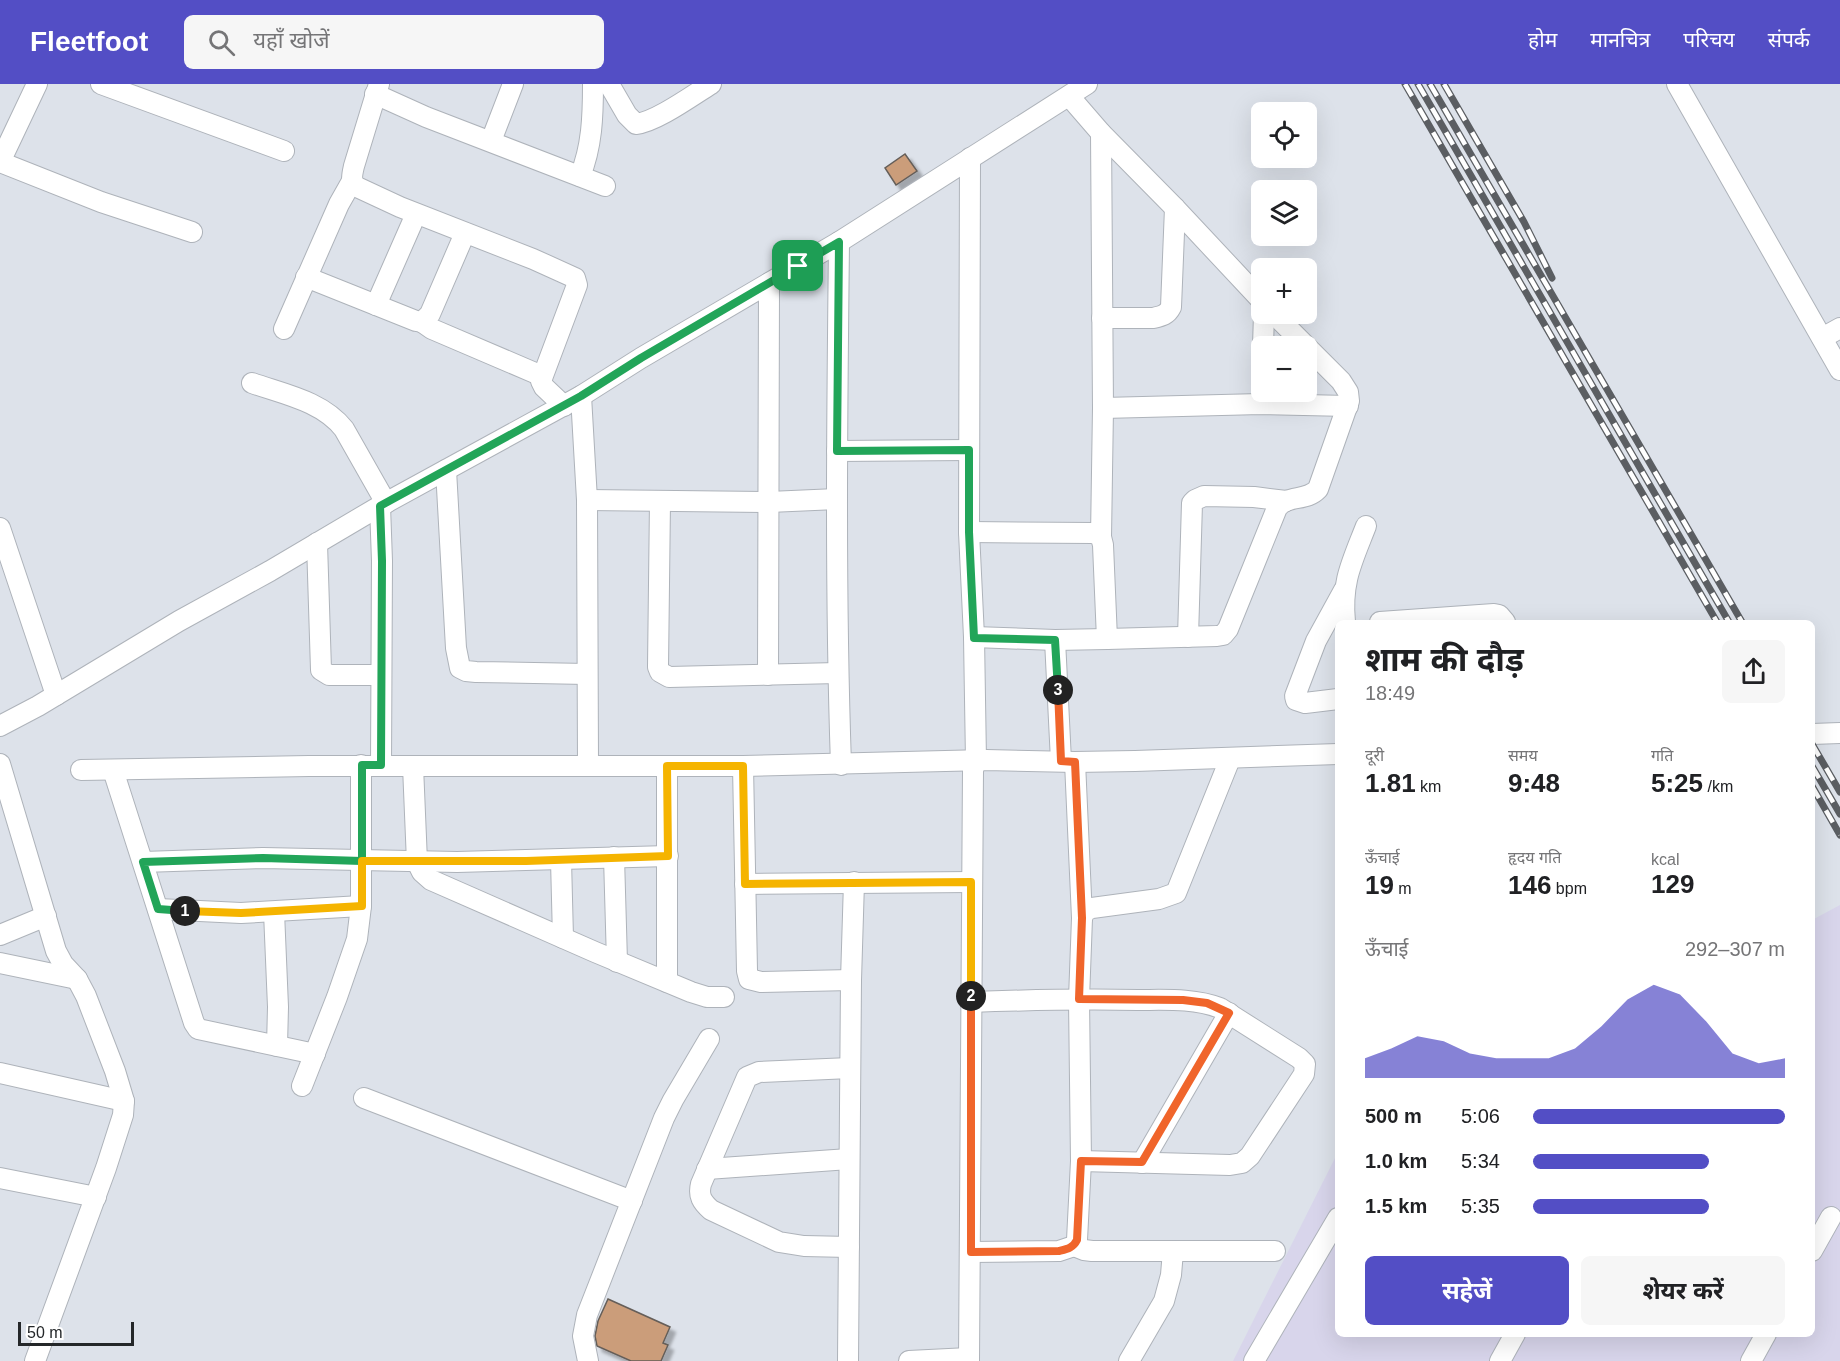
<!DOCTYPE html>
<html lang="hi">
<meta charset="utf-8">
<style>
:root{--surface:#fff;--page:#f6f6f6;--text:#202124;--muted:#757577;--accent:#534ec5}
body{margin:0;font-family:Arial,"Noto Sans Devanagari",sans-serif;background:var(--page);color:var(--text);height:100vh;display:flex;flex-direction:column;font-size:22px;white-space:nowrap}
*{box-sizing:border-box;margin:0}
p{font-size:20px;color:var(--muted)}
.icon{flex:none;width:33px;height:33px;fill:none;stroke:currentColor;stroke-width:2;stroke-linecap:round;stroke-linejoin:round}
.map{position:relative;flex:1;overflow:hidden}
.details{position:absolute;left:1335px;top:536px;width:480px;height:717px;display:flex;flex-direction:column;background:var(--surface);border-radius:9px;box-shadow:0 6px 24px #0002}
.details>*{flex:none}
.tools{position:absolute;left:1251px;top:18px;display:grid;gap:12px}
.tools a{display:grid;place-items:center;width:66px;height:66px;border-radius:9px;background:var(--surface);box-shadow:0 6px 24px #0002;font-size:30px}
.scale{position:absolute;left:18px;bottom:15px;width:116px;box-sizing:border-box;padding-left:6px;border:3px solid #242729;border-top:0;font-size:16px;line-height:21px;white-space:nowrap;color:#242729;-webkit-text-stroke:4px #fff;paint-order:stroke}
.pin{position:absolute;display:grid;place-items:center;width:51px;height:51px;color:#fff;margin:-26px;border-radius:12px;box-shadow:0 3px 9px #0006}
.km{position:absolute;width:30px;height:30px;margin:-15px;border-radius:50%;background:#222;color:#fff;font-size:16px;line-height:30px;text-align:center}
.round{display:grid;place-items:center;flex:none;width:63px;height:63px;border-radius:9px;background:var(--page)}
.head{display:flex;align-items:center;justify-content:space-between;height:102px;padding:0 30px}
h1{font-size:33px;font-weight:700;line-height:45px}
.figures{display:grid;grid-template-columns:repeat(3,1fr);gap:9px;height:102px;padding:6px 30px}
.figures div{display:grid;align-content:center}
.figures b{font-size:26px;font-weight:700}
.figures small{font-size:16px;font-weight:400}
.figures p{font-size:16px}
.chart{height:168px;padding:12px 30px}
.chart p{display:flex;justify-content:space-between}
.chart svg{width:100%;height:108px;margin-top:6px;fill:var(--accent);opacity:.7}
.button{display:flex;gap:12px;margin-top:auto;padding:12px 30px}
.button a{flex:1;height:69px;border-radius:9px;background:var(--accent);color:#fff;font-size:24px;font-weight:700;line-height:69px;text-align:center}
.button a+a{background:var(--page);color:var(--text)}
ul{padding:0 30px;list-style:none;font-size:20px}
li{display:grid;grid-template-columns:96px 72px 1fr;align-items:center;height:45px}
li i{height:15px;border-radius:8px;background:var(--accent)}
header{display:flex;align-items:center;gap:36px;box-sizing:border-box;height:84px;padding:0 30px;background:var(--accent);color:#fff}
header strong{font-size:28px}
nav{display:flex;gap:33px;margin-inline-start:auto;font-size:21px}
.search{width:420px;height:54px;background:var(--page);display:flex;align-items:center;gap:15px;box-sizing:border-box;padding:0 21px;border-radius:9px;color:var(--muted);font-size:22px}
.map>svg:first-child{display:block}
.industrial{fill:#d8d5eb}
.building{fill:#cb9d7a;stroke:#655e59;stroke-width:1.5;filter:url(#shadow)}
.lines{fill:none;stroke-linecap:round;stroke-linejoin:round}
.minor-casing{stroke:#aeb3ba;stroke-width:22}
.minor{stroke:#fff;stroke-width:20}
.rail-casing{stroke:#5b5e62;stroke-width:7}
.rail{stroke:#fff;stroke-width:4.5;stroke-dasharray:14;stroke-linecap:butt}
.split-1-casing{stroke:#fff;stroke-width:12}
.split-2-casing{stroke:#fff;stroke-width:12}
.split-3-casing{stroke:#fff;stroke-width:12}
.split-4-casing{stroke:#fff;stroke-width:12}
.split-1{stroke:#22a559;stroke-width:8}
.split-2{stroke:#f5b400;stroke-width:8}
.split-3{stroke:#f0652b;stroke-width:8}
.split-4{stroke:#22a559;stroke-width:8}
</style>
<header>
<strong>Fleetfoot</strong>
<div class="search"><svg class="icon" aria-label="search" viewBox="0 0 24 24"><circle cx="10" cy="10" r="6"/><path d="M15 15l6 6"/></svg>यहाँ खोजें</div>
<nav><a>होम</a><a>मानचित्र</a><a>परिचय</a><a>संपर्क</a></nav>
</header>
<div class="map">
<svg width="1840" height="1277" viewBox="0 0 1840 1277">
<defs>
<filter id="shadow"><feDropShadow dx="5.5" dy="5.5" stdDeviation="1.5" flood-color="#0004"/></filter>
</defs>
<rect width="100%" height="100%" fill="#dde2ea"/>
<path class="industrial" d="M1840,821V1277H1233L1338,1068V1250H1812V836Z"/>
<g class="building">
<path d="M905,70L917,87L896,101L885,84Z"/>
<path d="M608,1215L670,1243L663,1259L668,1261L661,1277H631L597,1262L595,1252L598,1237Z"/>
</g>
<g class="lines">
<g class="minor-casing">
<g id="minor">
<path d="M101,0L284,67"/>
<path d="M379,0L354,82C352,91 350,97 357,103L400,123L533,175L575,194L577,201L541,297L544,303L564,322"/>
<path d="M609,0L627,31L636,40C656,38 693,11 711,0"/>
<path d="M1677,0L1840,286"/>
<path d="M375,10L426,33L605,102"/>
<path d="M1069,12L1101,49L1175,124L1262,217"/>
<path d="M1101,49L1103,324L1101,453"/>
<path d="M491,57L513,0"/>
<path d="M0,78L101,118L192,148"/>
<path d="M0,78L37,0"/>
<path d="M580,92C592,63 593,32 593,0"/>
<path d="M839,158C837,333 835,507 841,681"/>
<path d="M306,193L416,237L422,238L430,230L465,149"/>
<path d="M376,221L416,130"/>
<path d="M1102,234H1153C1162,232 1167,231 1171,223L1175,124"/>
<path d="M422,238L432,245L542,292"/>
<path d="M284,245L339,120L352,97"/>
<path d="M1822,254L1840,244"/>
<path d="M1263,262L1264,230"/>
<path d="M252,299C283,310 322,317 344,345L386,419"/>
<path d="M581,312L587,416L588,681"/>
<path d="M1103,324L1261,320L1348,322"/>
<path d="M837,367L969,366"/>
<path d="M446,386L456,564L460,584L466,587L476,588L587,590"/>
<path d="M587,416L769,418L837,415"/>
<path d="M660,417L658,583L660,588L669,593L838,589"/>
<path d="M380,422L382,477L381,681"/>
<path d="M0,444L56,611"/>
<path d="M969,448L1094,449L1101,453L1103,461L1107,555L1217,552L1223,551L1228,545L1277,424C1288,410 1306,418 1318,405L1349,317L1348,308L1341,297L1274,230"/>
<path d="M317,459L321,586L329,591H381"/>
<path d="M1345,538C1341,498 1352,478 1366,442"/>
<path d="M1380,538L1494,530L1499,531L1505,538"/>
<path d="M974,553L1055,556L1107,555"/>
<path d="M1188,553L1192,419L1195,416L1204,412L1254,413L1286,417"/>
<path d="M1055,556L1061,677"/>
<path d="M768,591L769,199"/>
<path d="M1338,615L1305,619L1296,616L1295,612L1316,557L1344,506"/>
<path d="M0,642L38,622L179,537L270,487L380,422L581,312L641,274L839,158L1087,0"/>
<path d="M1812,650L1840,649"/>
<path d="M1075,678L1082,834"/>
<path d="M0,680L56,867L63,880L77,895L86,912L115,987L124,1017L123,1031L106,1084L35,1277"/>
<path d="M413,682L417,778L422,788L431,796L595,868L691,908L707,913H724"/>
<path d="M667,682V898"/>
<path d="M743,682L747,887L749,895L761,898L851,896"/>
<path d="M81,686L309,682H743L986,676L1075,678L1135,677L1338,670"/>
<path d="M113,686L194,939L198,945L315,970"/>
<path d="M614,773L617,878"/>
<path d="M561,776L563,854"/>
<path d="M143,778L263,774L457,778L668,772"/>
<path d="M745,800L971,798"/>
<path d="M158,825L241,829L361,822"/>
<path d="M274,828L278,923L277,962"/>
<path d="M0,851L46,832"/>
<path d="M0,879L77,895"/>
<path d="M971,918C1027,916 1082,915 1138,916C1165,916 1194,914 1220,924L1299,974L1305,980L1304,990L1250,1072L1242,1079L1230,1081L1081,1077"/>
<path d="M0,989L124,1017"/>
<path d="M302,1002L337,913L357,855L361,822V681"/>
<path d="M364,1014L632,1117"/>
<path d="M1142,1079L1229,929"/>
<path d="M707,1085L849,1075"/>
<path d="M0,1094L96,1113"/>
<path d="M1074,1162L1084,1166L1092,1167H1275"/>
<path d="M849,1163L804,1162L779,1158L711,1126C702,1118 698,1112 701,1100L747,993L759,988L850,984"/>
<path d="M1812,1167L1831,1133"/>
<path d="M971,1168L1059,1167L1074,1162L1077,1156L1081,1077L1079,915L1082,834L1085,827L1092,824L1159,815L1176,809L1230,675"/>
<path d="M588,1277L583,1252L587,1231L664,1034L673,1016L709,955"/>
<path d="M848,1277L851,896L854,798"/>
<path d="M909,1277L969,1274"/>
<path d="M969,1277L973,686L976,677L974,553L969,448L970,74"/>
<path d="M1129,1277L1164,1217L1171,1191L1173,1167"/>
<path d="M1254,1277L1338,1134"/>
<path d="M1500,1277L1515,1250"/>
<path d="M1751,1277L1766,1250"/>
</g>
</g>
<use href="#minor" class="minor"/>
<g class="rail-casing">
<g id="rail">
<path d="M1405,0L1717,538"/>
<path d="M1418,0L1729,538"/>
<path d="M1430,0L1742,538"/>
<path d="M1444,0L1524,138L1552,194"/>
<path d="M1812,660L1840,708"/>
<path d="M1812,682L1840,730"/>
<path d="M1812,702L1840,751"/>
</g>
</g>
<use href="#rail" class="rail"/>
</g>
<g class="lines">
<g class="split-1-casing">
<path id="split-1" d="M185,827L158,825L143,778L263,774L362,777V681H381L382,477L380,422L581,312L641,274L798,182"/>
</g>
<g class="split-2-casing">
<path id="split-2" d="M185,827L241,829L362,822V777H526L668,772L667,682H743L745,800L971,798V912"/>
</g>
<g class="split-3-casing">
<path id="split-3" d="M971,912V1168L1059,1167C1067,1165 1073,1164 1077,1156L1081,1077L1142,1078L1229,929L1207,919L1183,916L1079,915L1082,834L1075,678L1061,677L1058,606"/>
</g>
<g class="split-4-casing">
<path id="split-4" d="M798,182L839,158L837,367L969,366V448L974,554L1055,556L1058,606"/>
</g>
<use href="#split-1" class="split-1"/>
<use href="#split-2" class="split-2"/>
<use href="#split-3" class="split-3"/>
<use href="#split-4" class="split-4"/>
</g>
</svg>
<div class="tools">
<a><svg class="icon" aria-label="locate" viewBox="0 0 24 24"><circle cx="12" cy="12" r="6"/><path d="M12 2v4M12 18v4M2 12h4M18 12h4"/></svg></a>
<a><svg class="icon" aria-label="layers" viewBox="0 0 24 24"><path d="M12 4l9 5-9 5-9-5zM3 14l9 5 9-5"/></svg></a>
<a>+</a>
<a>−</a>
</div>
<div class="scale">50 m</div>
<div class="pin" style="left:798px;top:182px;background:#1e9e55"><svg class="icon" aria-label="arrive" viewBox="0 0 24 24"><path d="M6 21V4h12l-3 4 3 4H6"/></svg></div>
<b class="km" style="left:185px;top:827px">1</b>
<b class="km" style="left:971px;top:912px">2</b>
<b class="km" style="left:1058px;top:606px">3</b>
<section class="details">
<div class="head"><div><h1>शाम की दौड़</h1><p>18:49</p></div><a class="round"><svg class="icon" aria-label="share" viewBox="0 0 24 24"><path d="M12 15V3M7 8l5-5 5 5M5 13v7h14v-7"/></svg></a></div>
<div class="figures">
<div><p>दूरी</p><b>1.81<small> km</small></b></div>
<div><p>समय</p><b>9:48</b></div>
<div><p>गति</p><b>5:25<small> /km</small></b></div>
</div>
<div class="figures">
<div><p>ऊँचाई</p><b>19<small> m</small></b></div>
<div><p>हृदय गति</p><b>146<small> bpm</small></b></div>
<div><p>kcal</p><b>129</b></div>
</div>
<div class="chart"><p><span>ऊँचाई</span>292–307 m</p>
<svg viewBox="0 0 160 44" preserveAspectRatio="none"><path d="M0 44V36L10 32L20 27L30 29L40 34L50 36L60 36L70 36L80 32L90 23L100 12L110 6L120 10L130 21L140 34L150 38L160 36V44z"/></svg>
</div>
<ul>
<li><b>500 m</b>5:06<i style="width:100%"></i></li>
<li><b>1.0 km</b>5:34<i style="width:70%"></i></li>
<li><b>1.5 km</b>5:35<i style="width:70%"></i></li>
</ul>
<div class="button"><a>सहेजें</a><a>शेयर करें</a></div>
</section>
</div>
